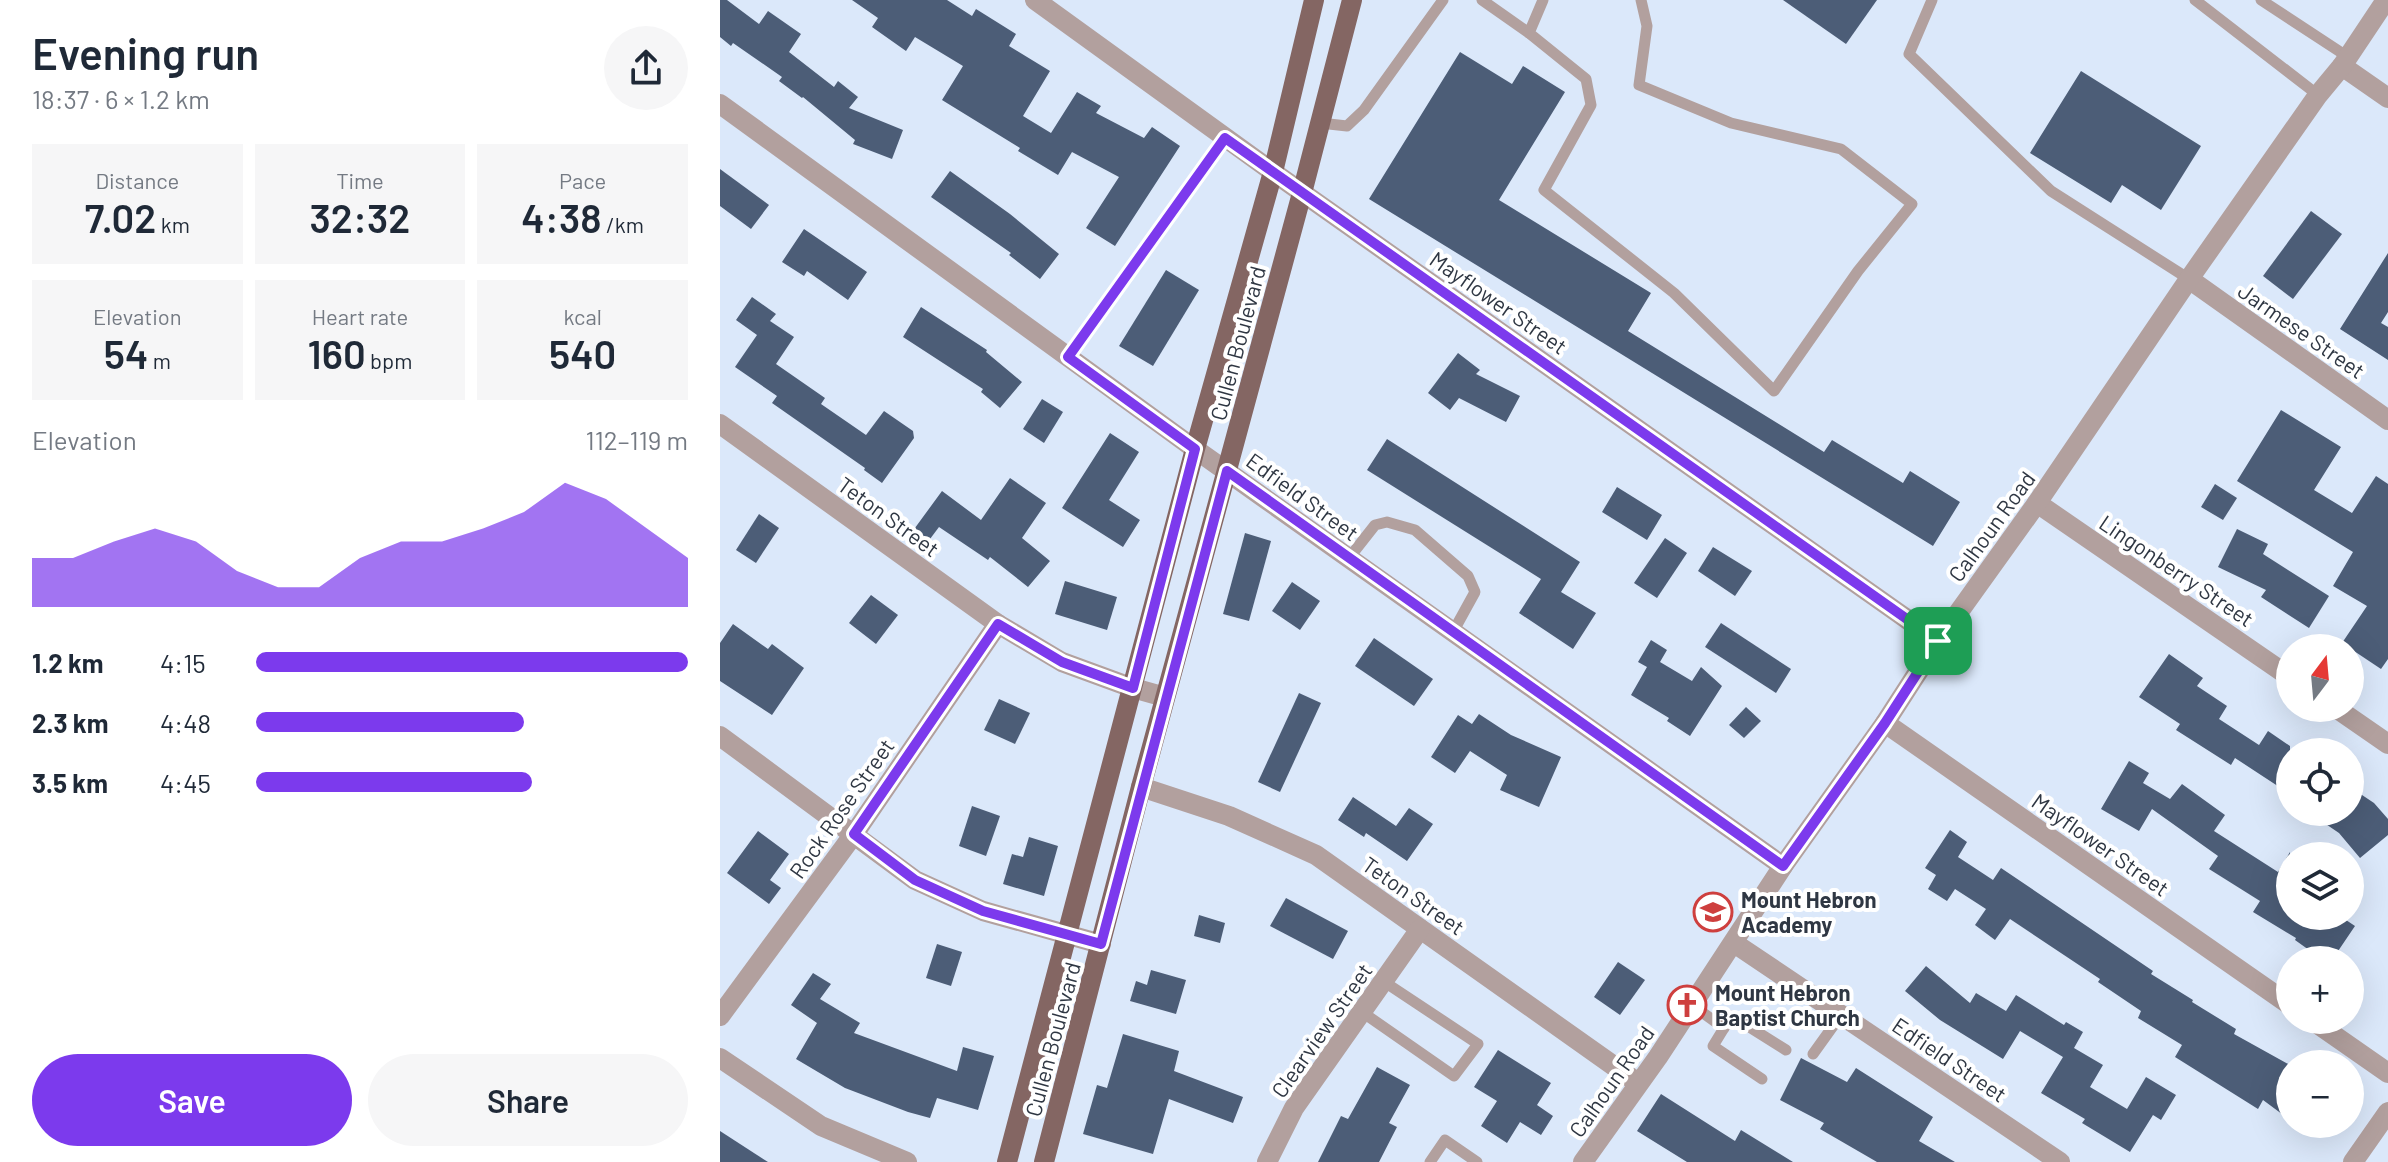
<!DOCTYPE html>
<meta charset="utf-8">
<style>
:root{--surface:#fff;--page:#f6f6f7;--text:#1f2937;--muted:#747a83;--accent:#7c3aed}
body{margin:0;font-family:Barlow,sans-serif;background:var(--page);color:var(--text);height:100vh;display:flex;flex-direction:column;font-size:30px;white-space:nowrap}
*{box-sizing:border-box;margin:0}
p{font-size:26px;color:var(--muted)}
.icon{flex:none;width:44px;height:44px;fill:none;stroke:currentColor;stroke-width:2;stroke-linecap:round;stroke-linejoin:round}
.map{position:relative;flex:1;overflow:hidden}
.details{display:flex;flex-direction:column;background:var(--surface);width:720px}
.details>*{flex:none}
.needle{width:52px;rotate:16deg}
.buttons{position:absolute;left:1556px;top:634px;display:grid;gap:16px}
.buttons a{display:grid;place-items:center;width:88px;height:88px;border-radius:50%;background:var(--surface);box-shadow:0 8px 32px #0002;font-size:40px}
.pin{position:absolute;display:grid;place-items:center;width:68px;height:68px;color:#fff;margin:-34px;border-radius:16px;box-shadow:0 4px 12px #0006}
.round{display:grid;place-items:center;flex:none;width:84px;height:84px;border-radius:42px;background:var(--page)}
.head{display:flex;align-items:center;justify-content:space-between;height:136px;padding:0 32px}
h1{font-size:44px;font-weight:600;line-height:60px}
.figures{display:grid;grid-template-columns:repeat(3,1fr);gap:12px;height:136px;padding:8px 32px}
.figures div{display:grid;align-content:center;border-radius:0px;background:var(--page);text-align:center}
.figures b{font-size:40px;font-weight:600}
.figures small{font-size:22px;font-weight:400}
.figures p{font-size:22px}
.chart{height:224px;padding:16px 32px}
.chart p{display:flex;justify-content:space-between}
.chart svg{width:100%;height:144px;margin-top:8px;fill:var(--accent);opacity:.7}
.primary-button{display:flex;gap:16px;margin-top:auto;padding:16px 32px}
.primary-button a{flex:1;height:92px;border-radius:48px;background:var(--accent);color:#fff;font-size:32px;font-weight:600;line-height:92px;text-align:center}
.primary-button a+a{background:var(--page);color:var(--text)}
ul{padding:0 32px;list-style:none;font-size:26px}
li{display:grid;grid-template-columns:128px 96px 1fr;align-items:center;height:60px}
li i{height:20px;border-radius:10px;background:var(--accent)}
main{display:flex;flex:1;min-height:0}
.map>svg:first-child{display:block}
.building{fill:#4c5d77}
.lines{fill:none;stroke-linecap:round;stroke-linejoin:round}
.service{stroke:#b2a09e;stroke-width:11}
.minor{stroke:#b2a09e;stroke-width:20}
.primary{stroke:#846663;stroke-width:20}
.route-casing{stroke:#fff;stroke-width:16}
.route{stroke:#7c3aed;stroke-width:10}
.labels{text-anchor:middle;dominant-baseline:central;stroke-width:8;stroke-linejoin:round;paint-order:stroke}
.street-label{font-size:22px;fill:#2f3743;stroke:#fff}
.poi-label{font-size:22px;font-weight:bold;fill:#2f3743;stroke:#fff;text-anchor:start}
</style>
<main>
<section class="details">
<div class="head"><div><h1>Evening run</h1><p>18:37 · 6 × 1.2 km</p></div><a class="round"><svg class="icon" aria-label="share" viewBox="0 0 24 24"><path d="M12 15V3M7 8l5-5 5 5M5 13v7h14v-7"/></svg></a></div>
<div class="figures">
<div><p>Distance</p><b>7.02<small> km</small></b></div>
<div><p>Time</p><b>32:32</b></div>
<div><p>Pace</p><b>4:38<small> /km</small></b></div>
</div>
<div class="figures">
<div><p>Elevation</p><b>54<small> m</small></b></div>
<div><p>Heart rate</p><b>160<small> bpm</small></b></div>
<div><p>kcal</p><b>540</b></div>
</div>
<div class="chart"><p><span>Elevation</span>112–119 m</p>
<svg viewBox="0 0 160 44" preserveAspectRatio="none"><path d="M0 44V29L10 29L20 24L30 20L40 24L50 33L60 38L70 38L80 29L90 24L100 24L110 20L120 15L130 6L140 11L150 20L160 29V44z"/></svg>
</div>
<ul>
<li><b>1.2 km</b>4:15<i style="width:100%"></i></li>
<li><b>2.3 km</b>4:48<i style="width:62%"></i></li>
<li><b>3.5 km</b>4:45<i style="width:64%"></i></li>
</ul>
<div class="primary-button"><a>Save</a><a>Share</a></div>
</section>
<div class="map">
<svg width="1668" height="1162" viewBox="0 0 1668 1162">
<rect width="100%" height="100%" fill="#dbe8fa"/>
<g class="building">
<path d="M0,0H7L39,24L48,11L81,34L69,52L114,87L118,81L138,97L129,108L183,130L172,159L133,144L135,140L83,97L82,98L59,81L62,77L13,43L11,46L0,37Z"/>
<path d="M132,0H227L252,16L256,9L296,34L289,46L330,71L303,116L331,133L357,92L381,106L376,113L424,138L432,127L460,146L395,246L366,228L399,177L352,152L338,175L298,151L300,148L222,100L243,66L195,37L186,51L152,27L158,18Z"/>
<path d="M1063,0H1157L1126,44Z"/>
<path d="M740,52L792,84L803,66L845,92L779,200L931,293L908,331L1104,452L1112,440L1183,483L1190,471L1240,502L1213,546L649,199Z"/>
<path d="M1361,71L1481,146L1441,210L1402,185L1391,203L1310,153Z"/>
<path d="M0,169L49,205L31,229L0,206Z"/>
<path d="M230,171L290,214L339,254L320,279L289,255L291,253L211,197Z"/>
<path d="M1591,211L1622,234L1573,299L1543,276Z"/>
<path d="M84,229L147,272L128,300L87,271L84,276L62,262Z"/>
<path d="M1668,253V312L1661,323L1668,327V360L1620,329Z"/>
<path d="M446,270L479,290L433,366L399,346Z"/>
<path d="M32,297L56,314L50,321L74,337L56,364L105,398L101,404L146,435L164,411L193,431L194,438L162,483L144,470L145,468L52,403L57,396L15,367L37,335L16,320Z"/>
<path d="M201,307L267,350L266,352L302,382L280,408L261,392L263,389L183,337Z"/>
<path d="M738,353L760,370L756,374L800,396L786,422L739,398L730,410L708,393Z"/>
<path d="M322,399L343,412L324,443L303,429Z"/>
<path d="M1561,410L1621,447L1594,490L1632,513L1656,476L1668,484V659L1661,669L1622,643L1647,606L1613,586L1633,552L1517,481Z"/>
<path d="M390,433L419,452L389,500L420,520L403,547L362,521L363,519L362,521L342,508Z"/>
<path d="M667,439L860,562L841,592L876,613L853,649L799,613L821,579L647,470Z"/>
<path d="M290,478L326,503L302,538L330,561L308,587L270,557L268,560L219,527L207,543L192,532L222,491L261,520Z"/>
<path d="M1495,484L1517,498L1503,520L1481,507Z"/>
<path d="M897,487L942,515L927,540L882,512Z"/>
<path d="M39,514L59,528L36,563L16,550Z"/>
<path d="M1517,529L1548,544L1543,554L1609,596L1589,628L1541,597L1546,590L1498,567Z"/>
<path d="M525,533L551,541L529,621L503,614Z"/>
<path d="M945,538L967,553L937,598L914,583Z"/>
<path d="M993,547L1032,571L1015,596L978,571Z"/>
<path d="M345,581L397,597L387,630L335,614Z"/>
<path d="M572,582L600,601L580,630L552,611Z"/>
<path d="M151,595L178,615L156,644L129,623Z"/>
<path d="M1001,623L1071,669L1056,693L985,647Z"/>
<path d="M13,624L48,649L52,644L84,668L52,715L0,681V643Z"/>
<path d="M654,638L713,679L694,706L635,666Z"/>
<path d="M931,640L947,650L940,662L972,681L981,667L1002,686L970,736L947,721L949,718L911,695L927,667L918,662Z"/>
<path d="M1449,654L1483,678L1477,686L1507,706L1499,719L1539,745L1548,731L1570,746V794L1515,758L1511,765L1456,730L1460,724L1419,697Z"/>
<path d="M579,693L601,703L560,792L538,782Z"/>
<path d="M279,699L310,713L295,744L264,730Z"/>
<path d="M1026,707L1041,721L1024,738L1009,725Z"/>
<path d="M759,714L791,735L841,757L819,807L780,790L787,775L750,751L735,773L711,757L738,715L752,724Z"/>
<path d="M1409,761L1429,773L1423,783L1450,799L1462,784L1505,815L1494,831L1558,872L1570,852V916H1620L1635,926L1612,960H1603L1575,940L1576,938L1533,912L1540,901L1489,869L1498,856L1432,809L1419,831L1381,809Z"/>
<path d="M1630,787L1654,803L1668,819V835L1640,858L1619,833L1588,812H1630Z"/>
<path d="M633,797L676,826L689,808L713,824L687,861L646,833L644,837L618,820Z"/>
<path d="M252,806L280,816L266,856L239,846Z"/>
<path d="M1230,830L1247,842L1238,857L1273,880L1281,868L1433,971L1431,974L1473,1000L1472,1002L1516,1029L1514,1034L1570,1065V1120L1543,1100L1538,1109L1455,1057L1462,1045L1418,1018L1421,1011L1378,982L1380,979L1290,919L1275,940L1255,925L1266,909L1235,889L1227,901L1208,889L1216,875L1205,868Z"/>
<path d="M38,831L69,854L50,880L61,888L49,904L7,873Z"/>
<path d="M309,837L338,846L324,896L283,884L292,854L303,857Z"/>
<path d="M566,898L628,931L613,959L550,926Z"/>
<path d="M479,915L505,923L500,943L474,936Z"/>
<path d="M217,944L242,952L231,986L206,978Z"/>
<path d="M898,962L925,980L900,1015L874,997Z"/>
<path d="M1206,966L1250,1003L1256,993L1286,1011L1296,995L1344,1025L1346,1022L1363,1032L1354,1048L1383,1065L1370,1087L1407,1109L1426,1077L1456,1095L1441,1120L1433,1115L1410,1152L1362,1123L1365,1119L1321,1093L1343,1057L1300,1031L1283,1059L1220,1020L1185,991Z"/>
<path d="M431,970L466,980L456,1014L410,1001L416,981L427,985Z"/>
<path d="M93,973L111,984L100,999L140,1023L134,1033L237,1071L243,1047L274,1056L258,1110L217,1098L210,1118L188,1112L125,1088L76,1059L97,1023L71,1005Z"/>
<path d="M403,1034L459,1051L454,1071L523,1097L513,1123L449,1099L433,1154L363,1134L377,1085L387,1088Z"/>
<path d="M778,1050L831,1083L817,1105L833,1116L821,1135L800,1122L787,1143L761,1126L777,1101L754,1087Z"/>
<path d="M1081,1058L1127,1082L1136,1068L1213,1117L1199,1141L1235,1162H1157L1100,1129L1104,1123L1060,1100Z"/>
<path d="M657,1067L690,1085L669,1123L677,1127L659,1162H598L621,1116L628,1119Z"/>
<path d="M941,1094L1015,1141L1021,1130L1073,1162H967L917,1131Z"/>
<path d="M0,1131L48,1162H0Z"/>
</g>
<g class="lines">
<g class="service">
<path d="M762,0L809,33"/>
<path d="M823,0L809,33L866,79L871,105L824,190L954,293L1054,391L1138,271L1192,204L1121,149L1011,123L919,85L927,26L921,0"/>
<path d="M1212,0L1189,54L1331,191L1469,279"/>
<path d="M1475,0L1598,95"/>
<path d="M1541,0L1628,57"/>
<path d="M600,123L627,126L644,110L723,0"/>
<path d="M348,357L505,138"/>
<path d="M629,558L655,525L667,522L695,530L748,576L755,592L733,632"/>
<path d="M972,1005L1004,1028L1012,1016L1066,1050"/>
<path d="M642,1012L734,1076L758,1044L663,981"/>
<path d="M1004,1028L993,1046L1042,1079"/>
<path d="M1093,1054L1121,1015"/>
<path d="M710,1162L725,1140L757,1162"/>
</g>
<g class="minor">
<path d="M315,0L553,172L1218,641"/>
<path d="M1622,66L1668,98"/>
<path d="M0,104L475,449L1063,866"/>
<path d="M1469,279L1668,420"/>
<path d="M0,424L278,624L342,662L413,688L445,697"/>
<path d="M1317,503L1570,677"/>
<path d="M1616,708L1668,744"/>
<path d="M1165,723L1570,1005"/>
<path d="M0,736L195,880L263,911L381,944"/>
<path d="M421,787L509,816L596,855L918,1083"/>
<path d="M1014,943L1340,1162"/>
<path d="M0,1016L134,834L278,624"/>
<path d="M1592,1020L1668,1073"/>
<path d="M0,1058L101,1126L187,1162"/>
<path d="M547,1162L574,1108L700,929"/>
<path d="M863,1162L938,1057L1063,866L1165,723L1218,641L1317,503L1469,279L1598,95L1622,66L1666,0"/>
<path d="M1633,1162L1668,1112"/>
</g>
<g class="primary">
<path d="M287,1162L475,449L553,172L594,0"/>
<path d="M324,1162L421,787L582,193L632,0"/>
</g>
</g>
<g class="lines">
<g class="route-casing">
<path id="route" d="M505,138L1218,641L1165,723L1063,866L507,471L381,944L263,911L195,880L134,834L278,624L342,662L413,688L475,449L348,357Z"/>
</g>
<use href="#route" class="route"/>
</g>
<defs>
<g id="school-ring" transform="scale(2)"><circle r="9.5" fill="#fff" stroke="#ce3f3e" stroke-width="1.5"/><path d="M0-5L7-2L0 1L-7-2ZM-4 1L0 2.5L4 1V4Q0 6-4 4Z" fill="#ce3f3e"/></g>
<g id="church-ring" transform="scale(2)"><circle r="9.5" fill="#fff" stroke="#ce3f3e" stroke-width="1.5"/><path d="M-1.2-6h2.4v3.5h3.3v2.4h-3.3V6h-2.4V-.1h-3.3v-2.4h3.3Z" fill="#ce3f3e"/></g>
</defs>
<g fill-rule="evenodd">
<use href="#school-ring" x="993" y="912"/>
<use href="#church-ring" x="967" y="1005"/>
</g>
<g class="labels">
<g class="street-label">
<text transform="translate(779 302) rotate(35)">Mayflower Street</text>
<text transform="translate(1582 330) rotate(35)">Jarmese Street</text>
<text transform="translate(517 343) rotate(-75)">Cullen Boulevard</text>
<text transform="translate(583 496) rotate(36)">Edfield Street</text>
<text transform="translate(169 516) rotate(36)">Teton Street</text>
<text transform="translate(1271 526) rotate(-54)">Calhoun Road</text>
<text transform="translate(1457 570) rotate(34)">Lingonberry Street</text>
<text transform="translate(121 808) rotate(-55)">Rock Rose Street</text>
<text transform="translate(1381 844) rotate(35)">Mayflower Street</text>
<text transform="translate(694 895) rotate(35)">Teton Street</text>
<text transform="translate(601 1030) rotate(-55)">Clearview Street</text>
<text transform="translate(332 1039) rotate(-75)">Cullen Boulevard</text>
<text transform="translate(1230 1059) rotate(34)">Edfield Street</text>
<text transform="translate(891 1081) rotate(-55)">Calhoun Road</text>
</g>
<g class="poi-label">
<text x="1021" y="899">Mount Hebron<tspan x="1021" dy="25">Academy</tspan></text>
<text x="995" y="992">Mount Hebron<tspan x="995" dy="25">Baptist Church</tspan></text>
</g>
</g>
</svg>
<div class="buttons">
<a><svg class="needle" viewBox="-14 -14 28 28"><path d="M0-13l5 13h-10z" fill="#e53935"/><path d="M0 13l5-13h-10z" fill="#747a83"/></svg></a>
<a><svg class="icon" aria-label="locate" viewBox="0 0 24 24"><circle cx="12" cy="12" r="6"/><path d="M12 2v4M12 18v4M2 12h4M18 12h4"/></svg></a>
<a><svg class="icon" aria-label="layers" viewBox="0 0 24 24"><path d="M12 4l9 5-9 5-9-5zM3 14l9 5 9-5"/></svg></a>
<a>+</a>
<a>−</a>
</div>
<div class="pin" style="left:1218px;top:641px;background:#1e9e55"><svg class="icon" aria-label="arrive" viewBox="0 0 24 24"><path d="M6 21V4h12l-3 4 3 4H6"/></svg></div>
</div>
</main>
